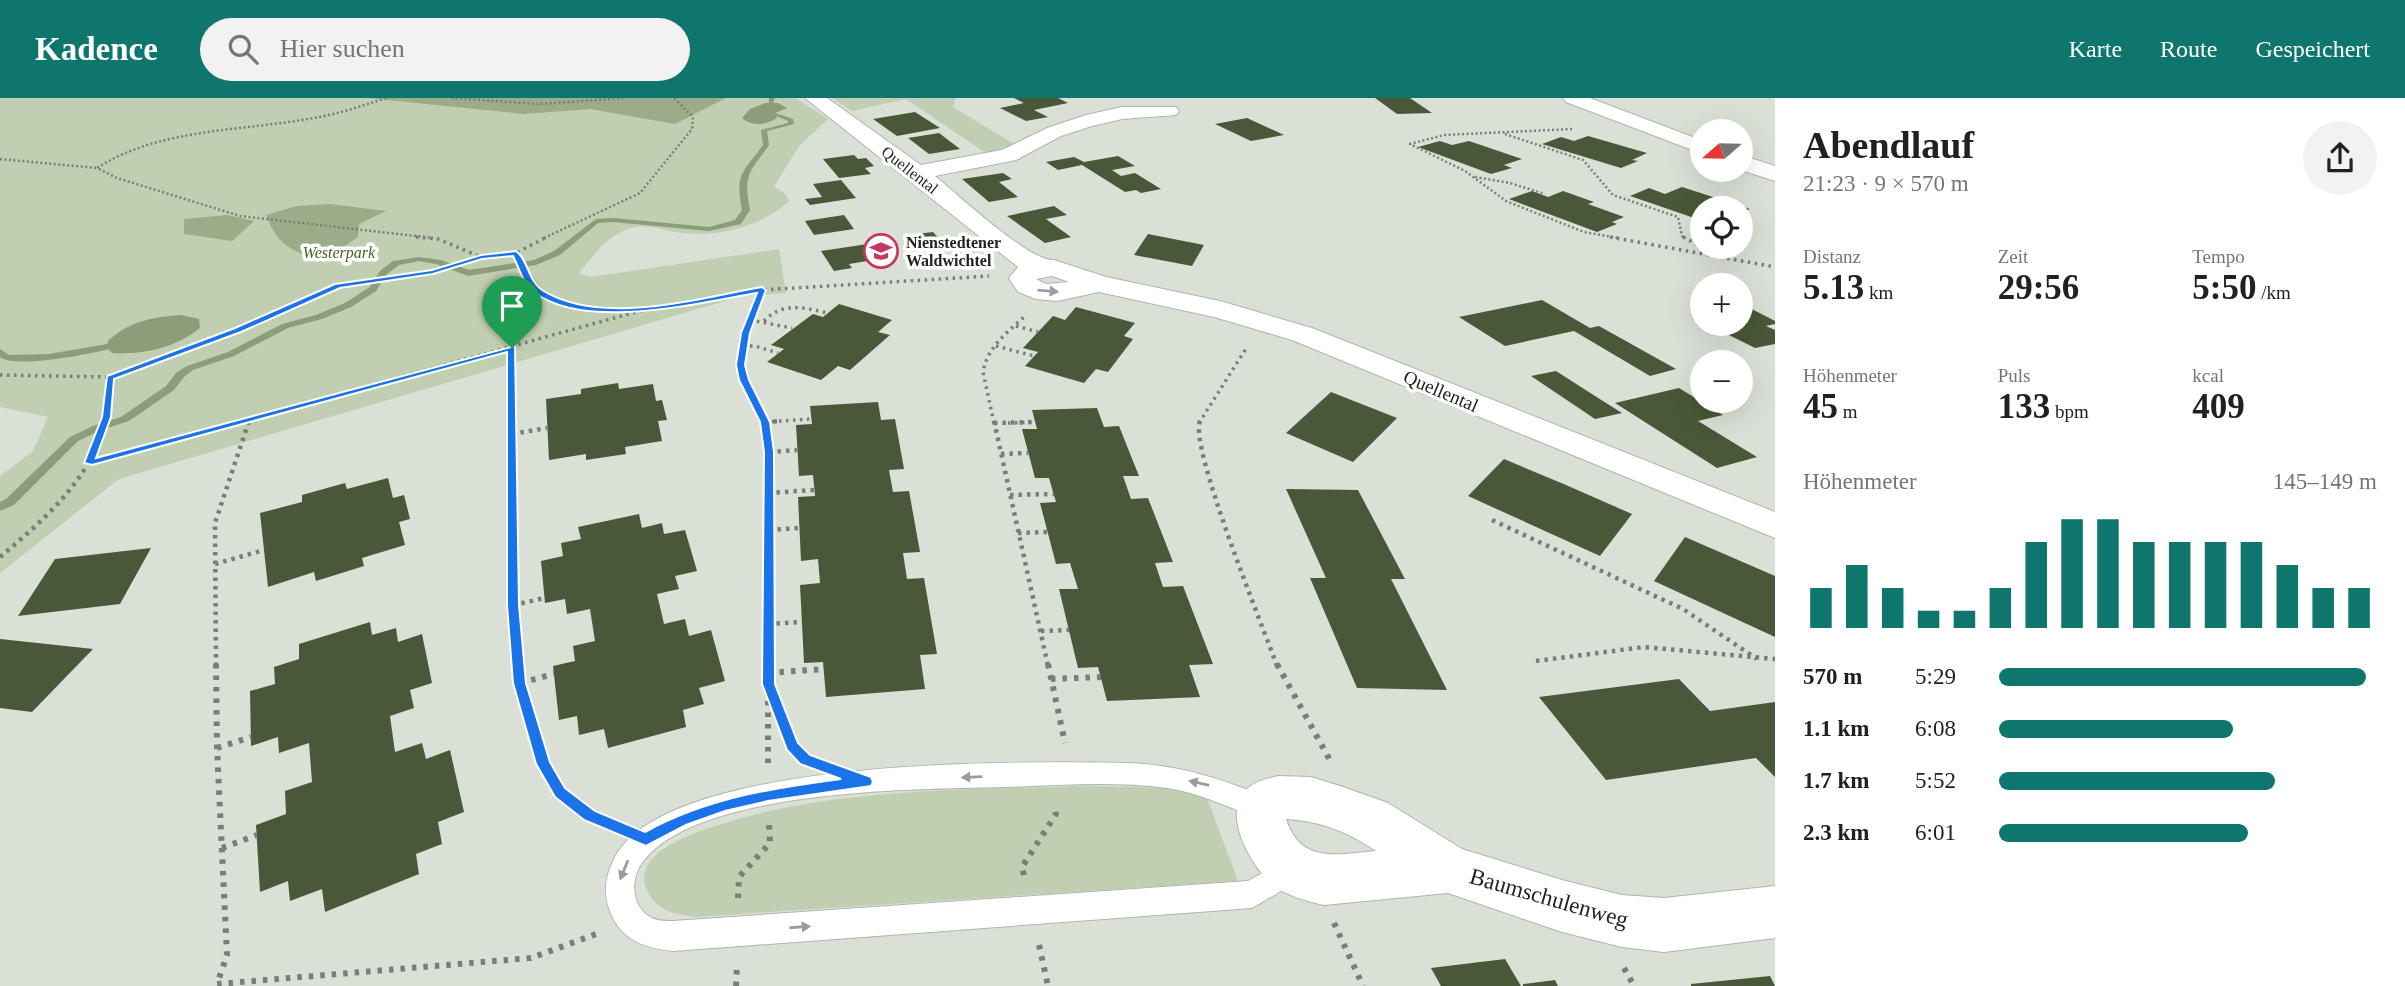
<!DOCTYPE html>
<html lang="de">
<meta charset="utf-8">
<style>
:root{--surface:#fff;--page:#f2f2f2;--text:#202124;--muted:#757577;--accent:#0f766e}
body{margin:0;font-family:Georgia,serif;background:var(--page);color:var(--text);height:100vh;display:flex;flex-direction:column;font-size:26px;white-space:nowrap}
*{box-sizing:border-box;margin:0}
p{font-size:23px;color:var(--muted)}
.icon{flex:none;width:38px;height:38px;fill:none;stroke:currentColor;stroke-width:2;stroke-linecap:round;stroke-linejoin:round}
.map{position:relative;flex:1;overflow:hidden}
.panel{display:flex;flex-direction:column;background:var(--surface);width:630px}
.panel>*{flex:none}
.needle{width:46px;rotate:250deg}
.controls{position:absolute;left:1690px;top:21px;display:grid;gap:14px}
.controls a{display:grid;place-items:center;width:63px;height:63px;border-radius:50%;background:var(--surface);box-shadow:0 7px 28px #0002;font-size:35px}
.pin{position:absolute;display:grid;place-items:center;width:60px;height:60px;color:#fff;margin:-72px -30px;border-radius:50% 50% 50% 0;rotate:-45deg;box-shadow:0 0 7px #0007}
.pin .icon{rotate:45deg}
.round{display:grid;place-items:center;flex:none;width:74px;height:74px;border-radius:37px;background:var(--page)}
.headline{display:flex;align-items:center;justify-content:space-between;height:119px;padding:0 28px}
h1{font-size:38px;font-weight:700;line-height:52px}
.metrics{display:grid;grid-template-columns:repeat(3,1fr);gap:10px;height:119px;padding:7px 28px}
.metrics div{display:grid;align-content:center}
.metrics b{font-size:35px;font-weight:700}
.metrics small{font-size:19px;font-weight:400}
.metrics p{font-size:19px}
.chart{height:196px;padding:14px 28px}
.chart p{display:flex;justify-content:space-between}
.chart svg{width:100%;height:126px;margin-top:7px;stroke:var(--accent);stroke-width:6}
ul{padding:0 28px;list-style:none;font-size:23px}
li{display:grid;grid-template-columns:112px 84px 1fr;align-items:center;height:52px}
li i{height:18px;border-radius:9px;background:var(--accent)}
header{display:flex;align-items:center;gap:42px;box-sizing:border-box;height:98px;padding:0 35px;background:var(--accent);color:#fff}
header strong{font-size:33px}
nav{display:flex;gap:38px;margin-inline-start:auto;font-size:24px}
.search{width:490px;height:63px;background:var(--page);display:flex;align-items:center;gap:18px;box-sizing:border-box;padding:0 24px;border-radius:38px;color:var(--muted);font-size:26px}
main{display:flex;flex:1;min-height:0}
.map>svg:first-child{display:block}
.green{fill:#c0ceb1;fill-rule:evenodd}
.forest{fill:#9bac88}
.water{fill:#8c9d79}
.lines{fill:none;stroke-linecap:round;stroke-linejoin:round}
.stream{fill:#8c9d79;fill-rule:evenodd}
.building{fill:#495838}
.lane-casing{stroke:#b0b5ac;stroke-width:2}
.street-casing{stroke:#b0b5ac;stroke-width:2}
.path-far3{stroke:#7b7e78;stroke-width:2.5;stroke-dasharray:2 2.5;stroke-linecap:butt}
.path-far2{stroke:#7b7e78;stroke-width:3.5;stroke-dasharray:2.5 4.5;stroke-linecap:butt}
.path-far1{stroke:#7b7e78;stroke-width:4.5;stroke-dasharray:3.5 5;stroke-linecap:butt}
.path{stroke:#7b7e78;stroke-width:6;stroke-dasharray:4.5 7;stroke-linecap:butt}
.lane{fill:#fff;fill-rule:evenodd}
.street{fill:#fff;fill-rule:evenodd}
.oneway{fill:#9b9c9b}
.route{fill:#1a73e8;stroke:#fff;stroke-width:2;fill-rule:evenodd}
.labels{text-anchor:middle;dominant-baseline:central;stroke-width:7;stroke-linejoin:round;paint-order:stroke}
.far-street-label{font-size:16px;fill:#212320;stroke:#fff}
.far-poi-label{font-size:16px;font-weight:bold;fill:#212320;stroke:#fff;text-anchor:start}
.far-park-label{font-size:16px;font-style:italic;fill:#475e28;stroke:#fff}
.street-label{font-size:19px;fill:#212320;stroke:#fff}
.near-street-label{font-size:23px;fill:#212320;stroke:#fff}
</style>
<header>
<strong>Kadence</strong>
<div class="search"><svg class="icon" aria-label="search" viewBox="0 0 24 24"><circle cx="10" cy="10" r="6"/><path d="M15 15l6 6"/></svg>Hier suchen</div>
<nav><a>Karte</a><a>Route</a><a>Gespeichert</a></nav>
</header>
<main>
<div class="map">
<svg width="1775" height="888" viewBox="0 0 1775 888">
<rect width="100%" height="100%" fill="#dbe0d7"/>
<g class="green">
<path d="M0,0H796L828,21L799,48L774,89L786,96L789,103C761,128 722,139 684,135C667,134 648,125 631,130C607,137 594,157 579,175L591,179L779,151L786,195L742,198L119,381L0,475V378L33,353L48,319L0,309ZM181,217L200,230C178,247 153,254 126,256L141,223Z"/>
<path d="M832,0H956L953,9L1014,46L987,56L906,1L852,13Z"/>
<path d="M1092,688L1170,690L1206,697L1238,783L696,819C675,816 658,814 648,794C625,751 711,729 739,721C844,690 982,691 1092,688Z"/>
</g>
<g class="forest">
<path d="M367,0H726L675,26L590,11L524,16Z"/>
<path d="M330,106L386,113L359,126L358,139L323,163C293,153 278,149 266,117L297,108Z"/>
<path d="M227,117L254,123L232,143L184,136V121Z"/>
</g>
<g class="water">
<path d="M765,5H778L787,10L775,15L777,20C766,27 752,29 742,20L750,11Z"/>
<path d="M181,217L199,221L200,230C175,250 144,257 112,255L107,249L108,243C129,223 153,219 181,217Z"/>
</g>
<g class="lines">
<g class="stream">
<path d="M769,0H775L773,5H769Z"/>
<path d="M772,14L793,21L794,26L767,33L769,47C749,76 743,75 750,112L741,126L709,133L613,124L598,125L560,157L536,167L468,178L436,166L419,163L399,167L386,177L376,193L351,209L322,221L288,230L234,258L193,272L184,279L174,292L129,323L101,332L78,343L14,407L0,413V404L6,401L70,339L93,328L121,319L166,288L176,275L187,268L228,254L282,226L316,217L345,205L370,189L380,173L393,163L419,159L441,162L469,172L534,162L554,153L596,121L613,120L709,129L735,122L742,112C735,75 742,76 763,47L761,32L788,25V23L772,16Z"/>
<path d="M107,246L110,247V251C89,256 16,271 0,259V251L9,257L49,256Z"/>
</g>
</g>
<g class="building">
<path d="M1014,0H1058L1068,5L1034,12L1048,19L1026,23L1000,10L1024,5Z"/>
<path d="M1375,0H1410L1432,15L1397,16Z"/>
<path d="M915,14L940,30L897,38L873,21Z"/>
<path d="M1247,20L1284,37L1251,43L1215,26Z"/>
<path d="M939,35L960,51L929,56L908,40Z"/>
<path d="M1588,38L1647,55L1632,62L1638,63L1621,70L1542,46L1561,39L1574,43Z"/>
<path d="M1440,43L1452,47L1469,43L1522,61L1504,67L1512,70L1491,76L1418,49Z"/>
<path d="M854,57L858,61L866,60L874,68L865,70L871,76L839,80L823,61Z"/>
<path d="M1118,58L1135,68L1112,72L1121,78L1135,75L1161,91L1141,95L1136,92L1125,94L1082,67L1058,72L1046,64L1074,59L1084,64Z"/>
<path d="M1003,75L1012,81L999,84L1018,99L989,104L962,81Z"/>
<path d="M841,82L856,100L810,107L805,101L822,99L813,86Z"/>
<path d="M1682,89L1747,110L1750,111L1741,115V110H1703V123L1630,98L1649,90L1665,96Z"/>
<path d="M1532,93L1548,99L1563,93L1594,104L1588,106L1624,119L1612,124L1617,126L1597,134L1509,101Z"/>
<path d="M1054,108L1067,117L1046,121L1071,139L1045,145L1007,118Z"/>
<path d="M844,117L854,131L814,137L805,123Z"/>
<path d="M933,134L941,143L917,147L909,137Z"/>
<path d="M1148,136L1204,147L1192,168L1134,157Z"/>
<path d="M881,144L892,159L849,166L852,170L834,173L821,153Z"/>
<path d="M1542,202L1590,230L1599,228L1676,271L1650,278L1574,233L1505,248L1459,219Z"/>
<path d="M839,206L892,222L878,234L890,237L850,272L838,268L821,282L767,264L784,251L771,247L813,216L823,219Z"/>
<path d="M1076,209L1135,225L1124,238L1133,241L1108,274L1096,271L1084,285L1025,268L1038,254L1023,250L1053,218L1065,222Z"/>
<path d="M1748,209L1775,223V226L1766,228L1775,232V246L1755,250L1707,226H1741V211Z"/>
<path d="M1556,273L1595,298L1622,315L1595,321L1531,278Z"/>
<path d="M618,285L619,291L653,286L656,303L662,302L667,322L658,323L662,343L625,349L626,356L586,362V356L549,362L546,301L581,296V291Z"/>
<path d="M1679,290L1723,317L1698,323L1757,359L1717,370L1615,305Z"/>
<path d="M1331,294L1397,320L1353,364L1286,335Z"/>
<path d="M878,304L881,322L895,321L904,371L889,372L893,394L909,393L920,454L903,455L907,481L924,480L937,556L920,557L925,591L826,599L823,564L804,565L800,487L820,485L818,461L801,463L798,399L815,398L813,377L799,378L796,327L812,326L810,308Z"/>
<path d="M1097,310L1104,329L1119,328L1139,378H1123L1131,401L1148,400L1173,464L1155,465L1163,489L1183,488L1213,566L1189,567L1200,599L1107,603L1098,569L1078,570L1059,491H1078L1070,465L1056,466L1040,405L1056,404L1049,380H1035L1022,331H1037L1032,312Z"/>
<path d="M1504,361L1566,387L1632,416L1600,458L1468,398Z"/>
<path d="M388,380L393,400L404,397L410,421L399,424L405,447L362,460L364,468L316,483L314,474L268,489L260,415L302,404V397L345,385L347,391Z"/>
<path d="M1286,391L1358,392L1405,481H1391L1447,592L1357,590L1310,480H1326Z"/>
<path d="M639,416L642,430L662,425L664,436L685,432L697,473L675,478L679,491L657,496L664,526L685,521L689,538L711,532L725,583L699,590L704,606L683,612L686,629L608,650L604,631L579,637L577,618L559,622L553,568L575,563L573,548L595,543L590,511L567,516L565,501L545,505L541,463L563,458L561,445L581,441L578,429Z"/>
<path d="M1685,439L1775,478V539L1654,483Z"/>
<path d="M151,450L120,506L18,518L55,461Z"/>
<path d="M370,524L372,537L396,530L398,544L422,536L432,585L410,592L414,610L390,618L395,654L422,645L426,661L450,652L464,714L438,724L442,746L416,756L419,776L325,814L322,791L290,803L288,783L260,794L256,727L286,716L285,693L312,684L309,645L279,655L278,639L251,648L250,593L275,586L274,569L299,561V546Z"/>
<path d="M0,541L47,546L93,551L32,614L0,610Z"/>
<path d="M1679,581L1710,613L1775,604V679L1756,660L1606,682L1539,599Z"/>
<path d="M1505,861L1521,888H1441L1431,870Z"/>
<path d="M1770,878L1775,888H1691V886Z"/>
<path d="M1555,882L1558,888H1523V886Z"/>
</g>
<g class="lines">
<g class="lane-casing">
<path id="lane" d="M1128,665C1180,667 1224,681 1272,702L1276,710L1272,718L1262,722C1230,710 1201,695 1167,690C1114,683 1060,687 1008,689C922,691 695,690 642,765C630,782 631,810 652,820C658,823 666,823 673,823L1248,783L1293,758L1303,762L1307,771L1303,780L1252,810L673,853C647,850 624,844 612,818C603,799 604,782 613,763C660,658 1024,663 1128,665Z"/>
</g>
<g class="street-casing">
<g id="street">
<path d="M805,0H827L921,67L1002,52L1047,30L1086,17L1122,9H1176L1179,13L1176,17L1122,21L1092,28L1061,38L1016,62L935,78C957,96 1030,164 1054,162L1106,179L1220,203L1312,230L1775,414V440L1292,242L1214,219L1099,194L1057,203L1036,201L1018,194L1009,180L1018,169ZM1052,178L1069,184L1046,186L1036,181Z"/>
<path d="M1563,0H1590L1703,43V56L1566,4Z"/>
<path d="M1741,57L1775,68V83L1741,72Z"/>
<path d="M1278,678L1311,679L1340,688L1388,705L1462,751L1562,782L1622,797L1664,800L1775,788V840L1664,854L1622,849L1562,834L1448,795L1324,807C1307,803 1287,798 1273,787C1250,768 1217,709 1252,687C1259,682 1270,680 1278,678ZM1286,721C1321,723 1348,734 1376,753C1338,756 1301,767 1286,721Z"/>
</g>
</g>
<g class="path-far3">
<path d="M386,0C362,8 338,16 314,20C243,33 159,30 97,70L117,80L240,118L433,140"/>
<path d="M451,0L538,6L625,0"/>
<path d="M1572,31L1444,37L1410,46L1465,73L1506,103L1584,134L1619,140"/>
<path d="M1505,36L1583,62L1613,97L1678,119L1682,138L1686,140"/>
<path d="M0,61L97,70"/>
<path d="M1475,79L1510,85L1545,96"/>
<path d="M544,140L640,95L692,31L693,19L674,0"/>
</g>
<g class="path-far2">
<path d="M416,139L438,141L481,159"/>
<path d="M1610,139L1775,169"/>
<path d="M1683,139L1711,154"/>
<path d="M516,155C520,165 523,177 530,186C551,214 603,213 635,212"/>
<path d="M762,192C751,220 733,254 745,284C751,298 759,311 765,325"/>
<path d="M750,222L792,230"/>
<path d="M764,223C782,204 804,209 827,215"/>
<path d="M1016,228L1038,234"/>
<path d="M743,248H755L778,255"/>
<path d="M996,248L1034,258"/>
<path d="M512,250V325"/>
<path d="M0,277L110,279L238,232L326,191L433,174L481,159L516,155L547,139"/>
<path d="M765,324L811,321"/>
<path d="M105,325L110,279"/>
<path d="M235,325L643,212L762,192L989,178"/>
<path d="M248,325L249,322"/>
<path d="M994,325L983,274C987,249 1008,234 1025,218"/>
<path d="M1008,325L1036,324"/>
<path d="M1199,325L1247,249"/>
</g>
<g class="path-far1">
<path d="M512,323L513,507L518,568"/>
<path d="M764,323L769,354L768,568"/>
<path d="M994,323L1048,568"/>
<path d="M1200,323C1189,349 1264,531 1277,568"/>
<path d="M765,324L782,323"/>
<path d="M994,325L1036,324"/>
<path d="M512,336L547,330"/>
<path d="M769,354L797,352"/>
<path d="M1001,356L1028,355"/>
<path d="M89,365L241,323"/>
<path d="M768,395L814,392"/>
<path d="M1010,397L1054,396"/>
<path d="M1492,422L1683,511L1757,561"/>
<path d="M769,432L799,430"/>
<path d="M1018,435L1048,434"/>
<path d="M0,459C45,421 90,382 106,323"/>
<path d="M215,466L264,452"/>
<path d="M513,507L545,500"/>
<path d="M768,526L802,524"/>
<path d="M1041,533L1069,532"/>
<path d="M1536,563L1644,549L1775,561"/>
<path d="M216,568L215,425L249,323"/>
</g>
<g class="path">
<path d="M216,566L217,650L227,857L217,886L531,860L599,835"/>
<path d="M518,566C521,597 539,673 561,696C576,712 597,721 617,729"/>
<path d="M1048,566L1065,645"/>
<path d="M1277,566L1331,664"/>
<path d="M768,575L824,571"/>
<path d="M1051,581L1101,579"/>
<path d="M520,585L554,576"/>
<path d="M770,590L792,648L803,660"/>
<path d="M217,650L251,639"/>
<path d="M768,665V566"/>
<path d="M222,750L257,737"/>
<path d="M1024,777L1022,769L1056,716L1055,709"/>
<path d="M738,800L739,779L770,745L769,726"/>
<path d="M1334,825L1363,888"/>
<path d="M1039,847L1048,888"/>
<path d="M1624,870L1634,888"/>
<path d="M736,888L737,868"/>
</g>
<use href="#lane" class="lane"/>
<use href="#street" class="street"/>
</g>
<defs><path id="oneway-solid" d="M-6-.8H1V-3.2L6.5 0L1 3.2V.8H-6Z" transform="scale(1.75)"/></defs>
<g class="oneway">
<use href="#oneway-solid" transform="translate(1048 193) rotate(5)"/>
<use href="#oneway-solid" transform="translate(972 679) rotate(178)"/>
<use href="#oneway-solid" transform="translate(1199 685) rotate(-167)"/>
<use href="#oneway-solid" transform="translate(624 772) rotate(112)"/>
<use href="#oneway-solid" transform="translate(800 829) rotate(-4)"/>
</g>
<path class="route" d="M516,153C528,161 528,183 542,192C601,229 698,200 762,189L766,192L750,235L745,267L749,282L770,324L774,354L775,586L798,645L810,657L871,679L873,684L871,688L768,703L725,713L686,727L646,748L584,722L555,699L536,666L513,585L507,507V254L92,367L84,365L102,319L107,278L235,230L335,186L432,172L481,157ZM513,158C519,170 523,186 535,195C588,233 697,205 757,195L741,235L736,267L739,282L760,324L764,354L762,586L787,652L800,666L841,681C772,690 707,700 645,734L595,713L565,690L550,664L526,585L519,507L515,248L96,360L111,319L114,281L241,234L340,190L433,176L482,161Z"/>
<defs>
<g id="school-ring" transform="scale(1.75)"><circle r="9.5" fill="#fff" stroke="#c5375f" stroke-width="1.5"/><path d="M0-5L7-2L0 1L-7-2ZM-4 1L0 2.5L4 1V4Q0 6-4 4Z" fill="#c5375f"/></g>
</defs>
<g fill-rule="evenodd">
<use href="#school-ring" x="881" y="153"/>
</g>
<g class="labels">
<g class="far-street-label">
<text transform="translate(910 72) rotate(38)">Quellental</text>
</g>
<g class="far-poi-label">
<text x="906" y="144">Nienstedtener<tspan x="906" dy="18">Waldwichtel</tspan></text>
</g>
<g class="far-park-label">
<text x="339" y="154">Westerpark</text>
</g>
<g class="street-label">
<text transform="translate(1441 293) rotate(23)">Quellental</text>
</g>
<g class="near-street-label">
<text transform="translate(1549 800) rotate(16)">Baumschulenweg</text>
</g>
</g>
</svg>
<div class="controls">
<a><svg class="needle" viewBox="-14 -14 28 28"><path d="M0-13l5 13h-10z" fill="#e53935"/><path d="M0 13l5-13h-10z" fill="#757577"/></svg></a>
<a><svg class="icon" aria-label="locate" viewBox="0 0 24 24"><circle cx="12" cy="12" r="6"/><path d="M12 2v4M12 18v4M2 12h4M18 12h4"/></svg></a>
<a>+</a>
<a>−</a>
</div>
<div class="pin" style="left:512px;top:250px;background:#1e9e55"><svg class="icon" aria-label="arrive" viewBox="0 0 24 24"><path d="M6 21V4h12l-3 4 3 4H6"/></svg></div>
</div>
<section class="panel">
<div class="headline"><div><h1>Abendlauf</h1><p>21:23 · 9 × 570 m</p></div><a class="round"><svg class="icon" aria-label="share" viewBox="0 0 24 24"><path d="M12 15V3M7 8l5-5 5 5M5 13v7h14v-7"/></svg></a></div>
<div class="metrics">
<div><p>Distanz</p><b>5.13<small> km</small></b></div>
<div><p>Zeit</p><b>29:56</b></div>
<div><p>Tempo</p><b>5:50<small> /km</small></b></div>
</div>
<div class="metrics">
<div><p>Höhenmeter</p><b>45<small> m</small></b></div>
<div><p>Puls</p><b>133<small> bpm</small></b></div>
<div><p>kcal</p><b>409</b></div>
</div>
<div class="chart"><p><span>Höhenmeter</span>145–149 m</p>
<svg viewBox="0 0 160 44" preserveAspectRatio="none"><path d="M5 44V30M15 44V22M25 44V30M35 44V38M45 44V38M55 44V30M65 44V14M75 44V6M85 44V6M95 44V14M105 44V14M115 44V14M125 44V14M135 44V22M145 44V30M155 44V30"/></svg>
</div>
<ul>
<li><b>570 m</b>5:29<i style="width:97%"></i></li>
<li><b>1.1 km</b>6:08<i style="width:62%"></i></li>
<li><b>1.7 km</b>5:52<i style="width:73%"></i></li>
<li><b>2.3 km</b>6:01<i style="width:66%"></i></li>
</ul>
</section>
</main>
